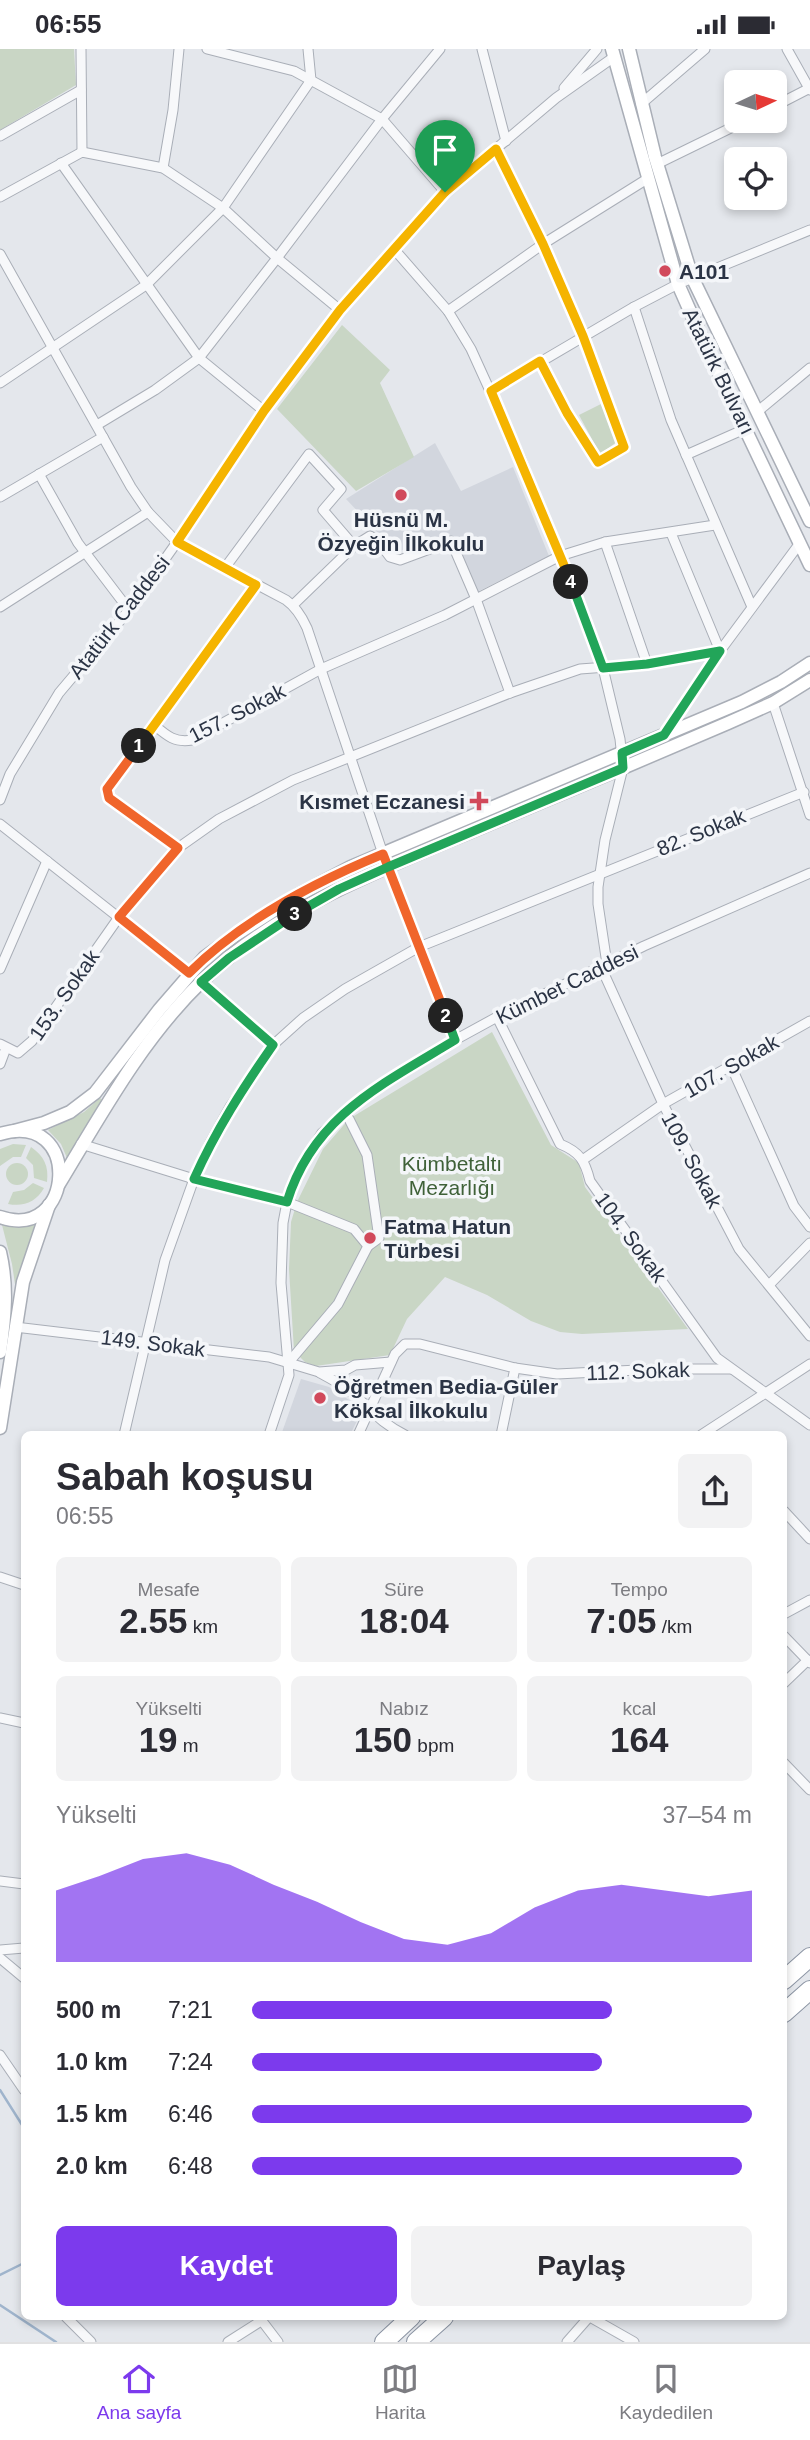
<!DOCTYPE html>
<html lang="tr">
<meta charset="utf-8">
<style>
:root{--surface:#fff;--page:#f2f2f3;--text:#2b2b33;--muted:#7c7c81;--line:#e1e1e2;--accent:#7c3aed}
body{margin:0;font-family:Arial,sans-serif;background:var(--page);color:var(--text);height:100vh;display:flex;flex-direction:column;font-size:26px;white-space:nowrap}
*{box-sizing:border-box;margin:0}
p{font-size:23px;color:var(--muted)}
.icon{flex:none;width:38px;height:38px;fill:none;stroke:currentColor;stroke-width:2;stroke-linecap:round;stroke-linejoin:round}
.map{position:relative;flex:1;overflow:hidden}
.sheet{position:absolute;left:21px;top:1382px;width:766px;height:889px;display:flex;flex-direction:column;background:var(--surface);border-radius:10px;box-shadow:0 4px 10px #0003}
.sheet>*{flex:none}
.needle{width:46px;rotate:86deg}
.buttons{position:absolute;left:724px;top:21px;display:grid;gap:14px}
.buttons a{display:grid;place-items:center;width:63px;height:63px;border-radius:10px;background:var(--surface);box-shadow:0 4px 10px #0003;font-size:35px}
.pin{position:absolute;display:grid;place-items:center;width:60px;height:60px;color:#fff;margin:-72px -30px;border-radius:50% 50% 50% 0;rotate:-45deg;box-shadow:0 0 7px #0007}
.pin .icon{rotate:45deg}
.km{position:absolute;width:35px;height:35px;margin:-18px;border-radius:50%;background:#222;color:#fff;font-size:19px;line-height:35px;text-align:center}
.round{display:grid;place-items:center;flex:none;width:74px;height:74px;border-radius:10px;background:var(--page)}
.headline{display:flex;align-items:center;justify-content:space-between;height:119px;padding:0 35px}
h1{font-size:38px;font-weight:600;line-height:52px}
.stats{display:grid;grid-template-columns:repeat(3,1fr);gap:10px;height:119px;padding:7px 35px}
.stats div{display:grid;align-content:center;border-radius:10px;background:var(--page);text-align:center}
.stats b{font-size:35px;font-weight:600}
.stats small{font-size:19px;font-weight:400}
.stats p{font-size:19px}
.chart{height:196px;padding:14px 35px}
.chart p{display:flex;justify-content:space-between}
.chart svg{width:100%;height:126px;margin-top:7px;fill:var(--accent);opacity:.7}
.action{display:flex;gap:14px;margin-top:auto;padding:14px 35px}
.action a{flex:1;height:80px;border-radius:10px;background:var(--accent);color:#fff;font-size:28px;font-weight:600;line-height:80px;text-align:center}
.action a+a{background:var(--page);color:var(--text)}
ul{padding:0 35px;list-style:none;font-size:23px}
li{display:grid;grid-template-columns:112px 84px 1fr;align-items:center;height:52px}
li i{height:18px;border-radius:9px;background:var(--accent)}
.status{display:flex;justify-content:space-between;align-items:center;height:49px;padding:0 35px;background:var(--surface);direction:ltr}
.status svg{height:19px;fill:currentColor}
.menu{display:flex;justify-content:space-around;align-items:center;height:98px;border-top:2px solid var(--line);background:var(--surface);font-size:19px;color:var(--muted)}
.menu a{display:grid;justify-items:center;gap:4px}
.menu .selected{color:var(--accent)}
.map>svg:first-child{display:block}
.built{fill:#d2d6de}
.green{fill:#c9d6c5}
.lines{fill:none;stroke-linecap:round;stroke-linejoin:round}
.stream{stroke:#9fb4cc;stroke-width:2.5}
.street-casing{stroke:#a9aeb7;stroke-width:11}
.secondary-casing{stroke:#a9aeb7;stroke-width:15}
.highway-casing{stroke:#8b94a3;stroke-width:20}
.street{stroke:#f7f8fa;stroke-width:9}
.secondary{stroke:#fff;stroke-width:12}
.highway{stroke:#fff;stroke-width:18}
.split-1-casing{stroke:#fff;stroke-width:14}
.split-2-casing{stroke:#fff;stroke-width:14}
.split-3-casing{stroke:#fff;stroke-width:14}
.split-4-casing{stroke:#fff;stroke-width:14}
.split-5-casing{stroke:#fff;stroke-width:14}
.split-1{stroke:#f5b400;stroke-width:9}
.split-2{stroke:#f0652b;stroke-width:9}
.split-3{stroke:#22a559;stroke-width:9}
.split-4{stroke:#22a559;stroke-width:9}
.split-5{stroke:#f5b400;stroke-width:9}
.poi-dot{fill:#d1495b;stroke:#f4f6f9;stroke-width:2.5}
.labels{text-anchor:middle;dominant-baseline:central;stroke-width:7;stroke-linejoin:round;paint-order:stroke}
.poi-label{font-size:21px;font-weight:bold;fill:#2b3445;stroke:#f4f6f9;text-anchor:start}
.street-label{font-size:21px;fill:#2b3445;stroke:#f4f6f9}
.park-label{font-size:21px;fill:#3f6138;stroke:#f4f6f9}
</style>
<div class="status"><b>06:55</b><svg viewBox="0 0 49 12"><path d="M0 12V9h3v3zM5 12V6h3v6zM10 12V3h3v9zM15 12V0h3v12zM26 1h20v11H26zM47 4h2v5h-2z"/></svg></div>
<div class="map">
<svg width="810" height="2293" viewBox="0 0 810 2293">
<rect width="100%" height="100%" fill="#e4e7ec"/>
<g class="built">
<path d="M435,394L461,442L513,418L549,507L477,543L449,484L417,499L411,494L398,505L346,450Z"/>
<path d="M301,1330L329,1338L363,1360L350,1386H281Z"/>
</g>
<g class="green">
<path d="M0,0H74L76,36L0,81Z"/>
<path d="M342,276L390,321L380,334L414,408L356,442L277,360Z"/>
<path d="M605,353L618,392L600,405L579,366Z"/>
<path d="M492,983L551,1096L579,1114L585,1138L688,1280L582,1285L560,1283L531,1272L487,1246L445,1228L407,1270L390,1306L316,1317L305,1313L294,1302L289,1220L291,1173L297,1153L323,1100L349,1070Z"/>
<path d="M100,1049L103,1052L67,1109L61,1095L48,1081L84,1063Z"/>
<path d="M13,1095L26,1096L21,1108H13L0,1117V1100Z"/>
<path d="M31,1098C44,1107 49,1117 47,1133L34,1129L33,1116L26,1109Z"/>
<circle cx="17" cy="1125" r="11"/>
<path d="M33,1134L44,1139C36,1153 24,1158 8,1155L13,1143L24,1141Z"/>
<path d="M35,1175L18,1242H16L12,1215L2,1176L14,1178Z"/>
</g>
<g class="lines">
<g class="stream">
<path d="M0,2041L24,2079"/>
<path d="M0,2226L24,2214"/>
<path d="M0,2256L56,2293"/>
</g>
<g class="street-casing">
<g id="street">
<path d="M81,0L82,103"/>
<path d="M207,0L294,22L382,70L445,143"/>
<path d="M308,0L311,31L223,159L277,209L340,261"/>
<path d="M482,0L506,92"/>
<path d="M787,0L810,41"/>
<path d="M564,39L597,0"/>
<path d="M641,55L705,0"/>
<path d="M775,57L810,39"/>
<path d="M0,87L81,41"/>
<path d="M496,100L543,195L583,287L624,398L598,413L567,364L540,312"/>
<path d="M61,114L199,309L264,362"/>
<path d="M657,115L745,72"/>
<path d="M163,119L173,61L179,0"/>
<path d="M0,148L82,103L163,119L223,159L146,236L0,334"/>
<path d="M394,200L448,262L471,300L521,410L603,619L620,690L623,719L605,791L598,838V855L607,915"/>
<path d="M0,205L131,438L148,463L177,493L286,551C296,558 302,568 307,579L383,805L455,991"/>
<path d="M634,258L671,371L752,558"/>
<path d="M448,262L543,195L647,130"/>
<path d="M491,342L634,258L678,235L810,181"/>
<path d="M757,363L810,319"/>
<path d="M97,376L155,341L199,309L277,209L382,70L440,0"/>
<path d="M686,406L747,379"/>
<path d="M39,425L78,494L129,561"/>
<path d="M0,448L103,388"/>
<path d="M605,493L647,615"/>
<path d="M224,520L309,405L341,440L323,461L354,497"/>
<path d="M293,556L354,497L370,487L378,492L390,508L400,511L451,492L476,550L510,644"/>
<path d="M0,558L148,463"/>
<path d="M773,654L810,766"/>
<path d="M154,676C167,687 175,694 192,691L321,620L445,566L560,507L605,493L715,476"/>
<path d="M665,684L720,602L800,494"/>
<path d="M0,751L10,725L59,644L129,561L177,493L264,362L340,261L445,143L556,49L614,8"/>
<path d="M0,775L189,924"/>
<path d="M178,799L109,749L107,740L256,536"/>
<path d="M601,918L663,1055L739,1200L810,1287"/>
<path d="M0,920L47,812"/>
<path d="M201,933L273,996"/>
<path d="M497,968L560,1095C580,1103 585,1112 590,1132L717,1309L810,1376"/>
<path d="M0,995L18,1004L32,992L119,868L178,799L219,770L293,731L510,644L580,620L647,615L720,602L671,484"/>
<path d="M0,1015L6,999"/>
<path d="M731,1017L794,1157L810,1178"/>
<path d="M81,1095L194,1130L287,1153L354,1180L368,1197L379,1189L367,1106L349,1070"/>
<path d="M584,1110L663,1055L810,972"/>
<path d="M769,1236L810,1194"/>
<path d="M15,1278L269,1308L319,1323L346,1321L355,1316L391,1313"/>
<path d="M289,1313L338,1255L368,1197"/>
<path d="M320,1324C333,1331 347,1338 357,1348C374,1364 383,1375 405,1386"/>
<path d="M124,1386L165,1211L194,1130L210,1094L230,1058L273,996L303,969L345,940L419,898L804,743"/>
<path d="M269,1386L289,1326L281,1234L283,1174L287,1153L300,1119L322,1084L370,1044L455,991L497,968L644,897L810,824"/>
<path d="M358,1386L395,1305L405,1295H420L515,1319L557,1325L658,1320H731"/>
<path d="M501,1386L515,1319"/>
<path d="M701,1386L810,1315"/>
<path d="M784,1462L810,1490"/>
<path d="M0,1528L24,1536"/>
<path d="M784,1565L810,1551"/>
<path d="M784,1587L810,1614"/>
<path d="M784,1634L808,1611"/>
<path d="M0,1669L24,1674"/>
<path d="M784,1714L810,1741"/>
<path d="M0,1832L24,1835"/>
<path d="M0,1901L24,1899"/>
<path d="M0,1909L24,1929"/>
<path d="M0,2006L24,2041"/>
<path d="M66,2268L91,2293"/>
<path d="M259,2268L278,2293"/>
<path d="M590,2268L634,2293"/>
<path d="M228,2293L261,2272"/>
<path d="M567,2293L589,2268"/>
</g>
</g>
<g class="secondary-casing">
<g id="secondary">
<path d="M612,0L678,235L701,287L810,516"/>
<path d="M629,0L655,108L692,228L810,472"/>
<path d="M14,1082L44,1074L70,1063L95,1044L159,961L205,908L234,887L298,846L351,818L742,653L781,633L810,614"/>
<path d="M0,1085C83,1060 75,1194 0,1168"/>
<path d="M59,1135C102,1064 142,990 202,932C275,861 382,820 475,781C559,746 644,710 728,674L773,654L810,631"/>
<path d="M0,1203C8,1237 5,1268 0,1303"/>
<path d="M0,1379L23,1233L49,1156"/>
</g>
</g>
<g class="highway-casing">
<g id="highway">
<path d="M784,1931L810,1908"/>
<path d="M784,1964L810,1941"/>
<path d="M384,2293L411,2268"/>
<path d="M416,2293L444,2268"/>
</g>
</g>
<use href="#street" class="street"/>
<use href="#secondary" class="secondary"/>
<use href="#highway" class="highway"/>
</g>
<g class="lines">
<g class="split-1-casing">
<path id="split-1" d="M139,697L256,536L177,493L264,362L340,261L445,143"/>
</g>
<g class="split-2-casing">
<path id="split-2" d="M139,697L107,740L109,749L178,799L119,868L189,924C241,872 315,833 383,805L446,967"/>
</g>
<g class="split-3-casing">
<path id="split-3" d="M295,865L229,909L201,933L273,996C243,1039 216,1081 194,1130L287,1153C313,1067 383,1035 455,991L446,967"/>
</g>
<g class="split-4-casing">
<path id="split-4" d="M295,865L339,840L388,818L623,719L622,704L664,686L720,602L647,615L603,619L571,533"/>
</g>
<g class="split-5-casing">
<path id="split-5" d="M445,143L496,100L543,195L583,287L624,398L598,413L567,364L540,312L491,342L571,533"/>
</g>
<use href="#split-1" class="split-1"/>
<use href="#split-2" class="split-2"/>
<use href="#split-3" class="split-3"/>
<use href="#split-4" class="split-4"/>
<use href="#split-5" class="split-5"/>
</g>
<g class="poi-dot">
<circle cx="665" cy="222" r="7"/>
<circle cx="401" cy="446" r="7"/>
<path d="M475.5 741.5h7v7h7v7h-7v7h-7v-7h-7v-7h7z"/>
<circle cx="370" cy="1189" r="7"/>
<circle cx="320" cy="1349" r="7"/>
</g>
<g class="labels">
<g class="poi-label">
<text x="679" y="222">A101</text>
<text x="401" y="470" text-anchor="middle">Hüsnü M.<tspan x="401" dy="24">Özyeğin İlkokulu</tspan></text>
<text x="465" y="752" text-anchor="end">Kısmet Eczanesi</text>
<text x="384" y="1177">Fatma Hatun<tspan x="384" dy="24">Türbesi</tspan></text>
<text x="334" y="1337">Öğretmen Bedia-Güler<tspan x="334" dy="24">Köksal İlkokulu</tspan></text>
</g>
<g class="street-label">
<text transform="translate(719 322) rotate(64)">Atatürk Bulvarı</text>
<text transform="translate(119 568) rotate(-52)">Atatürk Caddesi</text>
<text transform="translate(237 664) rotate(-27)">157. Sokak</text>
<text transform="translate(701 783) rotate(-22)">82. Sokak</text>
<text transform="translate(567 935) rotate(-26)">Kümbet Caddesi</text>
<text transform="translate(64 946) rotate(-55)">153. Sokak</text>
<text transform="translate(731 1017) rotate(-30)">107. Sokak</text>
<text transform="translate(692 1111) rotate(62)">109. Sokak</text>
<text transform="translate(631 1188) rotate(54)">104. Sokak</text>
<text transform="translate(153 1294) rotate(7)">149. Sokak</text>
<text transform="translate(638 1322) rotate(-2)">112. Sokak</text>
</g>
<g class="park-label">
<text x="452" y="1114">Kümbetaltı<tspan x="452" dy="24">Mezarlığı</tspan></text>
</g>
</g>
</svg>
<div class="buttons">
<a><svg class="needle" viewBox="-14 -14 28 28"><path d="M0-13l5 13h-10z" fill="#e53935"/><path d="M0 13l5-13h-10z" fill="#7c7c81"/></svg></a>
<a><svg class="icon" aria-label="locate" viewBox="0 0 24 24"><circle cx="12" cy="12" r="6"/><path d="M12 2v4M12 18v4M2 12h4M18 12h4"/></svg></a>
</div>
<div class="pin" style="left:445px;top:143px;background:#1e9e55"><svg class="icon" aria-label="arrive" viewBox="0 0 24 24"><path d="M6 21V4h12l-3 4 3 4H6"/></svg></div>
<b class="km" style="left:139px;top:697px">1</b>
<b class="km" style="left:446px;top:967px">2</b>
<b class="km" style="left:295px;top:865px">3</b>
<b class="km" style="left:571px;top:533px">4</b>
<section class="sheet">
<div class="headline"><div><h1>Sabah koşusu</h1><p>06:55</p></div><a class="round"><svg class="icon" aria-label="share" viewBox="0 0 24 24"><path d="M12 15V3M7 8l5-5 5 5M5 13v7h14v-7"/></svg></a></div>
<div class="stats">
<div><p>Mesafe</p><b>2.55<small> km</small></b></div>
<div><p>Süre</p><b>18:04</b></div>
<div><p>Tempo</p><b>7:05<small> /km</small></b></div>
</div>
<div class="stats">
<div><p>Yükselti</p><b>19<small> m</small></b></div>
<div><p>Nabız</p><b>150<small> bpm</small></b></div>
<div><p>kcal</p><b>164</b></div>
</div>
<div class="chart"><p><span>Yükselti</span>37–54 m</p>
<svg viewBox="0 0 160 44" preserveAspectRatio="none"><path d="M0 44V19L10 14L20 8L30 6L40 10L50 17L60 23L70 30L80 36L90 38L100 34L110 25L120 19L130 17L140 19L150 21L160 19V44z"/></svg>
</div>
<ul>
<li><b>500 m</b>7:21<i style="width:72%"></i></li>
<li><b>1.0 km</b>7:24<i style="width:70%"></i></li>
<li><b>1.5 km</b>6:46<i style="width:100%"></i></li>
<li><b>2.0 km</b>6:48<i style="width:98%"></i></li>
</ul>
<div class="action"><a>Kaydet</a><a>Paylaş</a></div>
</section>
</div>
<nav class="menu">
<a class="selected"><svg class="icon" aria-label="home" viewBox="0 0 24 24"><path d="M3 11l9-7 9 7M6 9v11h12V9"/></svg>Ana sayfa</a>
<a><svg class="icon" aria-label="map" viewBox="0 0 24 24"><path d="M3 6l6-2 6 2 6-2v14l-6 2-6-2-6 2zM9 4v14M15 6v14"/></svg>Harita</a>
<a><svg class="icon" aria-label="saved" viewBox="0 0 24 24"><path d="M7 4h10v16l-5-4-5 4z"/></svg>Kaydedilen</a>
</nav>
